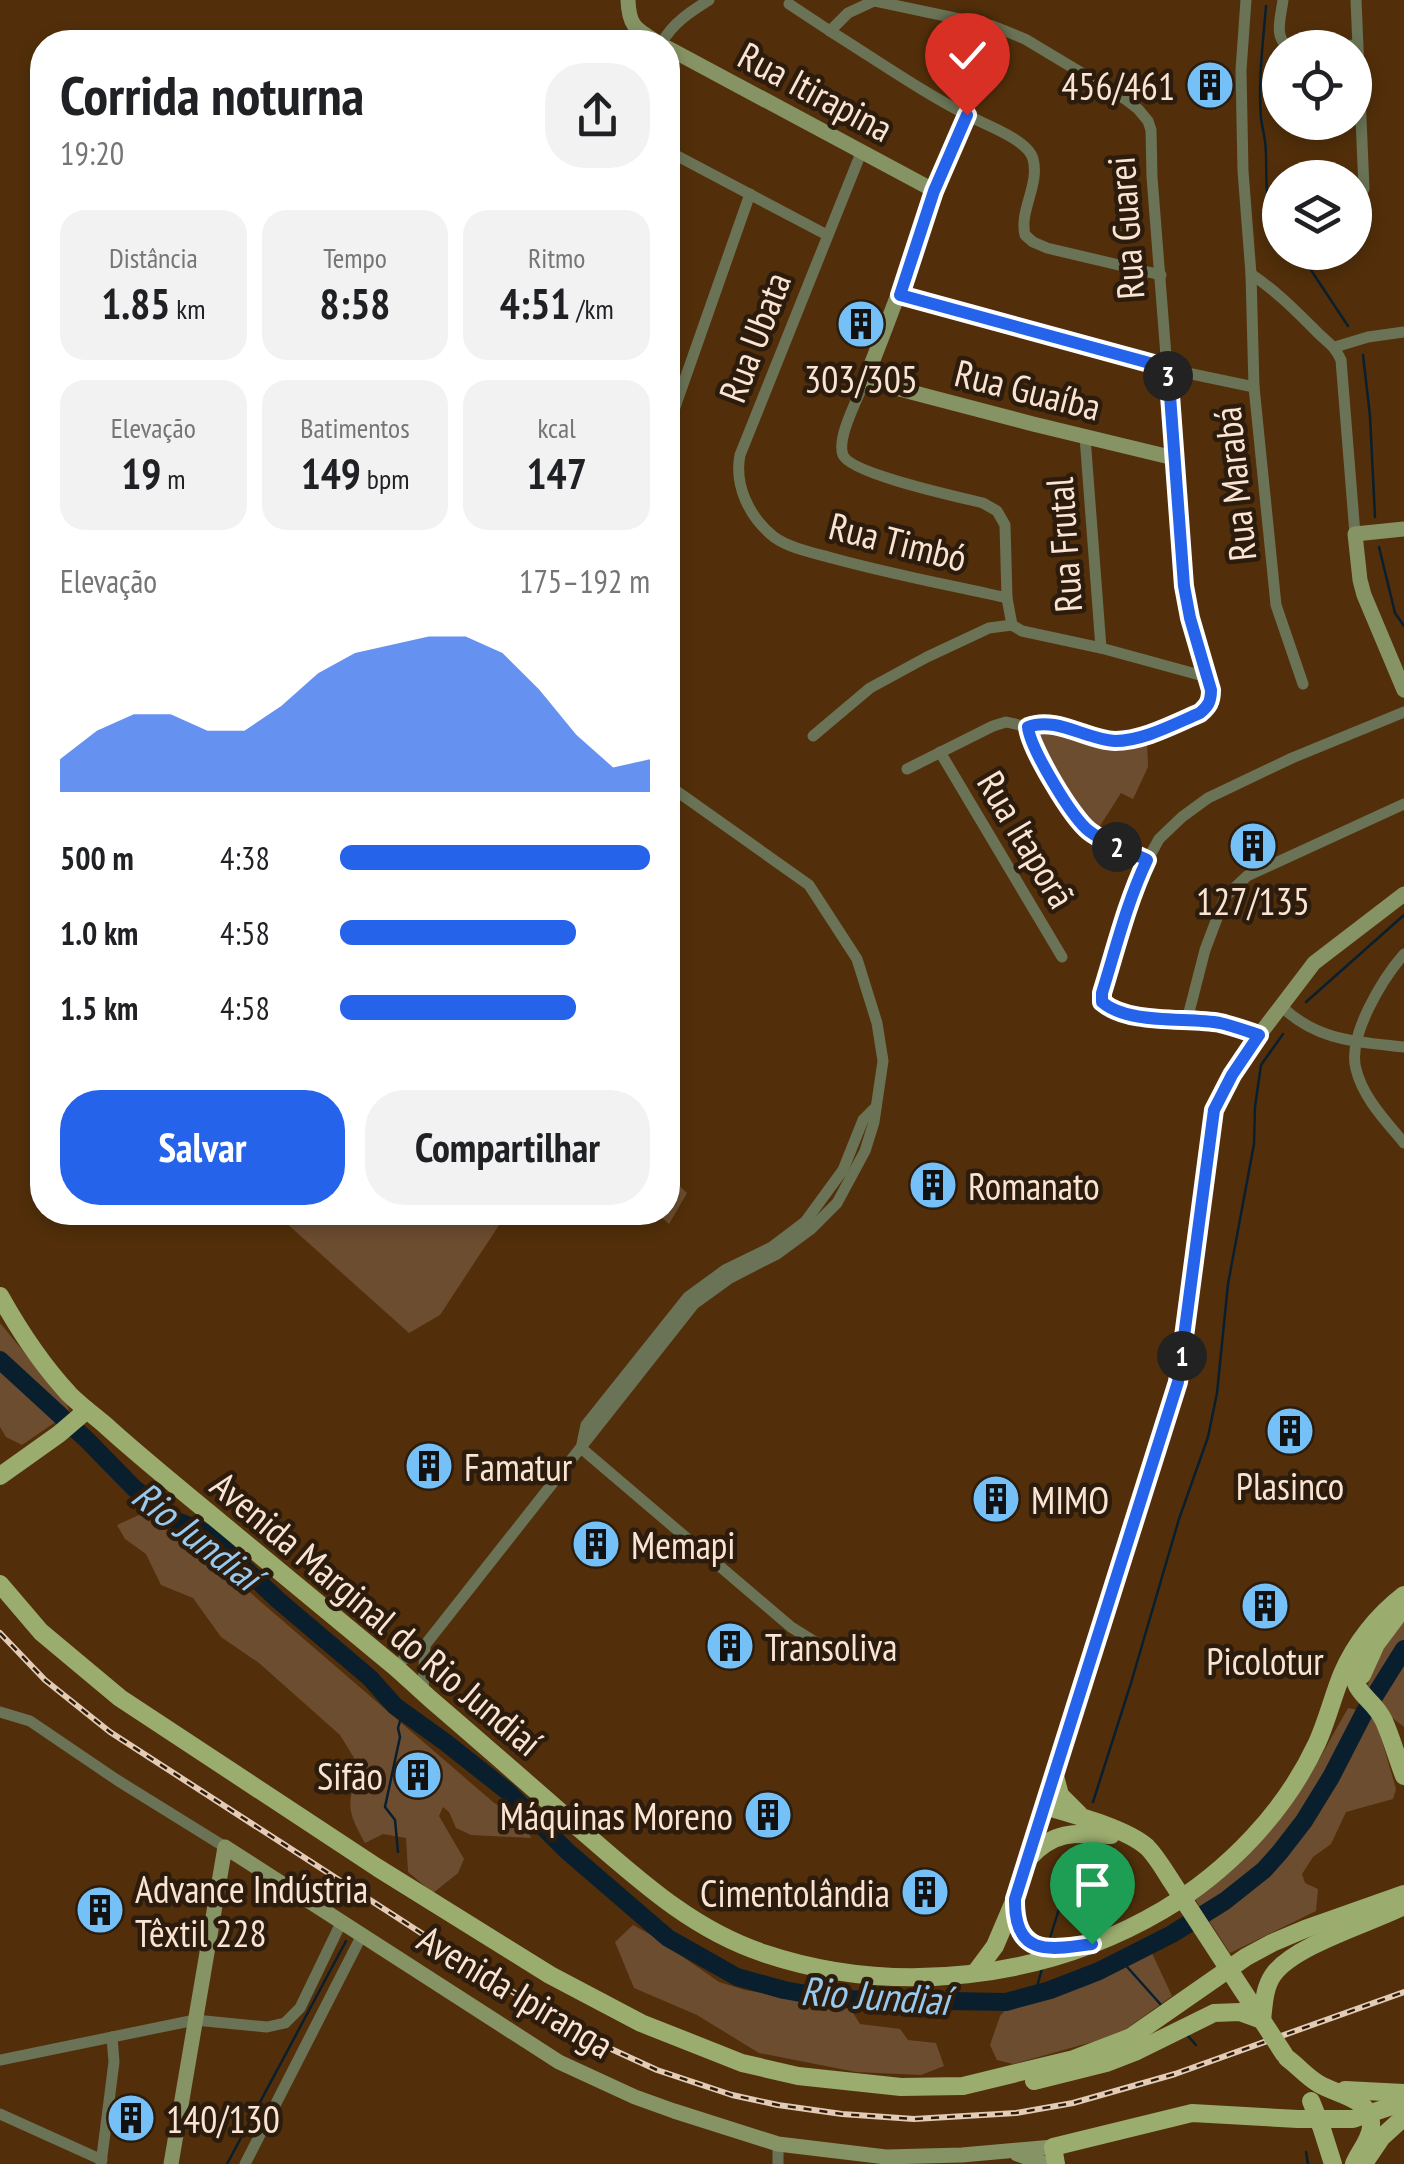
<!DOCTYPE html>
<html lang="pt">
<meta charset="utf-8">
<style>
:root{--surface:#fff;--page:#f2f2f2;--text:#202124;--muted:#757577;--accent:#2563eb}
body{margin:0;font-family:"PT Sans Narrow",sans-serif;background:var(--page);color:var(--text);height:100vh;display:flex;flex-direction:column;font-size:38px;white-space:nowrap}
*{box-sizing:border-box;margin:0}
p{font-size:32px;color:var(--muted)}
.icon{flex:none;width:55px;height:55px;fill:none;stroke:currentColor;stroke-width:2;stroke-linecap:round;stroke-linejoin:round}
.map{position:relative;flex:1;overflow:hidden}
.details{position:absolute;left:30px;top:30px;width:650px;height:1195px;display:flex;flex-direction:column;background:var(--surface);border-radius:40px;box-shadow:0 5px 15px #0003}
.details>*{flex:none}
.fabs{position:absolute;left:1262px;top:30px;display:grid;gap:20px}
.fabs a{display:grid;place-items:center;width:110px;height:110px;border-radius:50%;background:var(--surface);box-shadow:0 5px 15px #0003;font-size:50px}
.pin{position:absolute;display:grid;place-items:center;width:85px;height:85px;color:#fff;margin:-102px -42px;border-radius:50% 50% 50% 0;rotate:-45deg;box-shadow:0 0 10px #0007}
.pin .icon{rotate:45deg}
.km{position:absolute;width:50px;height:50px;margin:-25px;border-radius:50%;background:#222;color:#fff;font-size:28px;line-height:50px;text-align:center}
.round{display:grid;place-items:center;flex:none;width:105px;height:105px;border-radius:40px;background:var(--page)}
.headline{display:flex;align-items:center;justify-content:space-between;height:170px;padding:0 30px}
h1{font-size:55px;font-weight:700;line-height:75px}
.figures{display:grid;grid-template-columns:repeat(3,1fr);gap:15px;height:170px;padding:10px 30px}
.figures div{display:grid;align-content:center;border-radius:25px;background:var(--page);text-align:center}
.figures b{font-size:42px;font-weight:700}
.figures small{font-size:28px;font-weight:400}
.figures p{font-size:28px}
.chart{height:280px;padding:20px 30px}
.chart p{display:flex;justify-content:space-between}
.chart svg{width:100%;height:180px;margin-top:10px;fill:var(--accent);opacity:.7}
.primary-button{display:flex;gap:20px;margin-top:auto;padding:20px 30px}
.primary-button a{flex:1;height:115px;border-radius:40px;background:var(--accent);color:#fff;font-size:40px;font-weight:700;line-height:115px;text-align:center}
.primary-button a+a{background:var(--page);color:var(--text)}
ul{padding:0 30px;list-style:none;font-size:32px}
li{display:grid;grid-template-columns:160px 120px 1fr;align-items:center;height:75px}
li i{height:25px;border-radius:12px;background:var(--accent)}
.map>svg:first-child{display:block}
.green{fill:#6d4d30}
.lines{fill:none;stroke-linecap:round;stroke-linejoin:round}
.stream{stroke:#0a1f2e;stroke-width:2.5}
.river{stroke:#0a1f2e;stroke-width:18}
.street{stroke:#6a7356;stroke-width:11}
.secondary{stroke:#869364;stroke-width:15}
.primary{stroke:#9bac6f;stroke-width:18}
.rail-casing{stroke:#e3cbb5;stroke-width:6}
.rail{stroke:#2c1c0d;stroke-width:2.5;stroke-dasharray:8;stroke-linecap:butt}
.primary-bridge{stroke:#9bac6f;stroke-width:18}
.route-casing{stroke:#fff;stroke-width:20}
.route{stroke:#2563eb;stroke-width:12}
.labels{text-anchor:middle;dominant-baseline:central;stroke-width:9;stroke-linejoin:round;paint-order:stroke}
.poi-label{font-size:38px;fill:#fbe4d1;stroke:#2c1c0d;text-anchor:start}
.street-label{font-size:38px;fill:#fbe4d1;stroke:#2c1c0d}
.water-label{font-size:40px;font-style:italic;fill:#96caf1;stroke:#2c1c0d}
</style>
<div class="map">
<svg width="1404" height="2164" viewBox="0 0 1404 2164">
<rect width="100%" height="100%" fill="#522f0a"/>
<g class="green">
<path d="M1040,728L1075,740L1112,747L1147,741L1148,767L1133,799L1121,793L1098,829C1068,803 1052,767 1034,732Z"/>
<path d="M668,1175L687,1193L669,1224L657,1213L668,1212Z"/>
<path d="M275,1213H507L440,1315L409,1333Z"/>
<path d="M0,1323L66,1403L70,1412L22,1445L6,1437L0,1427Z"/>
<path d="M150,1510L177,1540L212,1557L246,1589L493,1802L526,1825L531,1838L471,1835L456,1828L449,1812L443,1807L439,1816L464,1859L458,1873L433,1893L408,1872L406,1838L383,1834L365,1843C345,1807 348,1805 359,1766L340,1735L259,1663L221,1637L193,1598L161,1585L146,1554L125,1539L117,1525Z"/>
<path d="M1404,1621V1727L1390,1716L1368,1685C1373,1660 1388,1641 1404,1621Z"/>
<path d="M1348,1708L1374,1713L1396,1789L1393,1799L1346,1812L1331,1844L1313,1857L1302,1874L1305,1883L1318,1889L1316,1911L1230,1953L1195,1899L1249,1851L1308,1779Z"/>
<path d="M633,1925L653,1936L719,1982L745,1990L850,2008L860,2024L900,2029L908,2040L936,2043L944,2066L921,2075L856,2072L759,2053L697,2015L634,1988L615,1942Z"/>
<path d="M1150,1949L1172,1996L1126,2029L1096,2041L1013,2064L997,2060L990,2045L1000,2016L1010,2005L1033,2003L1049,1993L1098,1975Z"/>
</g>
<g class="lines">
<g class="stream">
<path d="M1266,6C1263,43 1258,81 1261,118C1262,126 1264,134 1265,141C1269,172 1260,199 1280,226"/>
<path d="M1299,252L1348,326"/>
<path d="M1363,355L1370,416L1375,517"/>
<path d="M1379,547L1395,613L1404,626"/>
<path d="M1306,1002L1404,915"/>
<path d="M1093,1802L1131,1683L1179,1519L1208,1437L1217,1393L1228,1284L1254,1144L1255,1107L1261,1065L1283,1034"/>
<path d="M398,1852L395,1820L385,1807L400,1737L398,1728L403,1711"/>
<path d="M1050,1938L1076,1854"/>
<path d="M1121,1960L1162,2006"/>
<path d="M1035,1994L1043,1965"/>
<path d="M1187,2035L1196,2045"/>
<path d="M1306,2152L1308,2164"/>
<path d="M227,2164L346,1941"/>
</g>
<path class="river" d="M0,1360L87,1440L134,1488L175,1520L207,1533L278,1600L370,1678L395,1706L445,1742L507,1791L567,1851L668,1938L737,1977L784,1990L834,1999L1006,2002L1050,1990L1099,1971L1172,1934L1225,1901L1264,1870L1280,1852L1304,1821L1331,1777L1364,1713L1404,1649"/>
<g class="street">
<path d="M876,0L848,13L830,31C878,61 926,95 977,120C992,127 1029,142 1033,159C1040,185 1019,210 1025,235L1033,242L1047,248L1161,275"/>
<path d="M1246,0L1241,70L1243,171L1251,274L1254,387L1276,605L1303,684"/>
<path d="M1283,0C1281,17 1272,41 1292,48"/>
<path d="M1356,0L1364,189"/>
<path d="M875,1L993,26L1025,39L1125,99L1138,109L1148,121L1151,130L1152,177L1174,458"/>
<path d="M789,4L830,31"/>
<path d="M662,42C674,22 690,12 709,0"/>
<path d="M1292,48L1357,45"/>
<path d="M668,151L827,235"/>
<path d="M861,153L740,455C734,485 749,517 774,537C789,548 814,553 832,558C890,574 949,585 1007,598"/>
<path d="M1251,274C1276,291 1293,308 1314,329C1326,342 1334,344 1341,360L1355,534"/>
<path d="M900,295L1168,369L1254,387"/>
<path d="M1335,347L1368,337L1404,332"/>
<path d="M865,380C859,396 836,438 843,455C851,474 959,497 983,503L997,511L1005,525L1007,598L1012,625"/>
<path d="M668,427L750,194"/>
<path d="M1085,437L1101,648"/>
<path d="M813,736L870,688L927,657L989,628L1012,625L1022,631L1101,648L1207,677"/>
<path d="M940,752L1062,957"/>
<path d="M907,769L993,726L1006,722L1028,727"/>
<path d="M1147,861L1159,839L1182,817L1208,798L1292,758L1404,712"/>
<path d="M1404,954C1383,978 1347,1036 1356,1069C1363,1098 1386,1121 1404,1143"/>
<path d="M1281,1006C1317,1041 1357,1042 1404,1047"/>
<path d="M1187,1020L1205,950L1225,897L1247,876L1404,804"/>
<path d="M582,1444L586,1425L688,1297L725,1270L772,1247L805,1222L843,1170L863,1120L876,1107"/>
<path d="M581,1448L791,1627L815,1642"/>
<path d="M394,1666L425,1645L694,1304L730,1278L777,1254L811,1229L837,1203L865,1151L874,1122L883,1061L877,1023L857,959L809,885L668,785"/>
<path d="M423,1693L425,1645"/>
<path d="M0,1712L30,1721L117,1780L225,1847"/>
<path d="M0,2060L195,2020L267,2027L285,2023L300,2008L342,1921"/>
<path d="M0,2114L102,2160"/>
<path d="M101,2164L114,2062L112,2037"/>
<path d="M245,2164L362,1935"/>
<path d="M778,2164V2144"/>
</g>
<g class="secondary">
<path d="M628,0C629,27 636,29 657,42"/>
<path d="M668,48L935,191"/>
<path d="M967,115C930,202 901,292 865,380L1033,424L1174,458L1184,585L1190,618L1211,691L1208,705L1200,713L1133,739L1113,741L1043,724H1034L1028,727C1030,748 1072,818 1089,831C1106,843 1128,851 1147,861C1127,902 1116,948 1103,993V1002C1128,1025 1187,1017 1220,1023C1233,1025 1246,1031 1259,1035"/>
<path d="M1404,529L1355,534L1360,580L1364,595L1404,690"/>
<path d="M1044,1806L1178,1382L1214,1110L1247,1051L1314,963L1404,894"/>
<path d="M1017,2154L1046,2164"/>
<path d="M171,2164L225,1847L559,2062L635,2097L674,2111L778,2144L886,2157L962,2155L1053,2147"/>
</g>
<g class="primary">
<path d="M0,1296C19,1330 42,1365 69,1394C80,1405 92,1414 104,1424C138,1455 174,1484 209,1513C271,1564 333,1615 394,1666C408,1678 421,1691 435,1703C484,1745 533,1788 581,1830C638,1879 691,1929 763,1953C894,1997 1044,1980 1163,1910C1228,1871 1285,1812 1317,1743C1327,1721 1333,1696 1342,1674C1355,1643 1378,1615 1404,1595"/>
<path d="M0,1476L59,1434L87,1410"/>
<path d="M0,1584L41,1632L120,1698L378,1868L550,1975L641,2023L742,2063L798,2076L901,2087L963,2086L1074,2059L1131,2037L1246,1957L1272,1943L1305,1929L1404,1894"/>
<path d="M1357,1656C1346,1695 1371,1693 1384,1721C1392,1739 1397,1758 1404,1776"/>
<path d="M1362,1675L1376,1644L1400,1612"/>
<path d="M1055,1776L1060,1795L1079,1814"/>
<path d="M1030,1857C1055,1830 1076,1833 1111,1835"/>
<path d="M1015,1906C1014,1933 1034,1952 1061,1948"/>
<path d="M975,1973L995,1946L1015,1899L1044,1806C1071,1814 1126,1828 1147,1847C1156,1856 1163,1868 1170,1879"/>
<path d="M1287,2058C1299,2067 1307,2077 1319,2084C1337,2095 1373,2098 1371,2127C1370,2140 1359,2152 1354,2164"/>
<path d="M1034,2081L1106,2063L1137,2051L1214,2013L1240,2012L1262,2020C1264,2004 1264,1988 1273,1975C1294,1945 1371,1923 1404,1906"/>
<path d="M1345,2090L1404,2093"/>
<path d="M1321,2126L1333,2164"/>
<path d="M1367,2159L1382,2137L1404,2117"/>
<path d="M1056,2164L1053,2147L1192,2113L1298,2119H1353L1404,2102"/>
</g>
<g class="rail-casing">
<path id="rail" d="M0,1633L45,1680L110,1732L497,1982L585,2037L657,2070L732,2095L778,2105L842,2114L914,2119L1016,2113L1073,2103L1175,2074L1404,1992"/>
</g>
<use href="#rail" class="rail"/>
<g class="primary-bridge">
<path d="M1170,1879L1284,2054"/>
<path d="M1311,2101L1321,2126"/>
</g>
</g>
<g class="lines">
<g class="route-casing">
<path id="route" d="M967,115L934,191L900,295L1168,368L1184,586L1190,618L1211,690C1211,702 1208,706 1200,713C1174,724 1143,741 1115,741C1087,740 1056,716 1028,727C1030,748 1072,818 1089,831C1106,844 1128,851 1147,860C1127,902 1116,948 1102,993V1002C1129,1025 1186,1017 1220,1023C1233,1026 1247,1031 1259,1035L1232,1075L1214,1110L1178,1382L1015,1899C1014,1957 1049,1950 1092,1944"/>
</g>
<use href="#route" class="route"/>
</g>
<defs>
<g id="building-disc" transform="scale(2.5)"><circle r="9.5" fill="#75c0f6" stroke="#2c1c0d"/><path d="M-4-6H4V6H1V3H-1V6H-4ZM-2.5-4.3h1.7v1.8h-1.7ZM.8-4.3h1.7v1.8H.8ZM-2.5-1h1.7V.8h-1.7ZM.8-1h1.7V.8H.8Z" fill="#111"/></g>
</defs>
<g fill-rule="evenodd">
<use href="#building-disc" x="1210" y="85"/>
<use href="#building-disc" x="861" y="324"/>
<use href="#building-disc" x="1253" y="846"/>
<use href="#building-disc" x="933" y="1185"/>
<use href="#building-disc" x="1290" y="1431"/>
<use href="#building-disc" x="429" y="1466"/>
<use href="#building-disc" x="996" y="1499"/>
<use href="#building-disc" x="596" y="1544"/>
<use href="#building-disc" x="1265" y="1606"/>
<use href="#building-disc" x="730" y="1646"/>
<use href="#building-disc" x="418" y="1775"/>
<use href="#building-disc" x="768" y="1815"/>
<use href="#building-disc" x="925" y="1892"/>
<use href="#building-disc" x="100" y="1910"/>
<use href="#building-disc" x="131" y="2118"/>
</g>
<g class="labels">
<g class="poi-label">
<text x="1175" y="85" text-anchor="end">456/461</text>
<text x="861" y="378" text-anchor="middle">303/305</text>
<text x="1253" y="900" text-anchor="middle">127/135</text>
<text x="968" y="1185">Romanato</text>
<text x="464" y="1466">Famatur</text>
<text x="1290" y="1485" text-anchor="middle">Plasinco</text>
<text x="1031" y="1499">MIMO</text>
<text x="631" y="1544">Memapi</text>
<text x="765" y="1646">Transoliva</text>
<text x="1265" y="1660" text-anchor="middle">Picolotur</text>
<text x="383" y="1775" text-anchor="end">Sifão</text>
<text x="733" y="1815" text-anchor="end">Máquinas Moreno</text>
<text x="135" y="1888">Advance Indústria<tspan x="135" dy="44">Têxtil 228</tspan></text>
<text x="890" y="1892" text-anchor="end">Cimentolândia</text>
<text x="166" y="2118">140/130</text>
</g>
<g class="street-label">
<text transform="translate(816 91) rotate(28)">Rua Itirapina</text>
<text transform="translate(1125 228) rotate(-94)">Rua Guarei</text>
<text transform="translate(754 337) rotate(-69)">Rua Ubata</text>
<text transform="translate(1028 389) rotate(14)">Rua Guaíba</text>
<text transform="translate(1234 484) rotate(-96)">Rua Marabá</text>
<text transform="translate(898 541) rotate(14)">Rua Timbó</text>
<text transform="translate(1063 545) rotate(-94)">Rua Frutal</text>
<text transform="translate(1027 839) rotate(59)">Rua Itaporã</text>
<text transform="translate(377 1613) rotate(40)">Avenida Marginal do Rio Jundiaí</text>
<text transform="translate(516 1991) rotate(31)">Avenida Ipiranga</text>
</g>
<g class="water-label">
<text transform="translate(197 1535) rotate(38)">Rio Jundiaí</text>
<text transform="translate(875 1995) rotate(4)">Rio Jundiaí</text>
</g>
</g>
</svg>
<div class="fabs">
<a><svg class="icon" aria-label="locate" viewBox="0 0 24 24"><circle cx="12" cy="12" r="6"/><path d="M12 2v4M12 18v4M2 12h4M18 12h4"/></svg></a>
<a><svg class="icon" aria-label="layers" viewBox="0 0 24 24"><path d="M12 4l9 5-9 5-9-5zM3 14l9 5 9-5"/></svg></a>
</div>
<div class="pin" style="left:1092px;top:1944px;background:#1e9e55"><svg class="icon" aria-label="arrive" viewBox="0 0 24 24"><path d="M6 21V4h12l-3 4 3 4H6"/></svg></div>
<div class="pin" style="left:967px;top:115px;background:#d93025"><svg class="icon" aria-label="check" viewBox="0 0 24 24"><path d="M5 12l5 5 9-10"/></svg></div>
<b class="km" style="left:1182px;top:1356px">1</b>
<b class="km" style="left:1117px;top:847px">2</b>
<b class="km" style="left:1168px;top:376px">3</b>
<section class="details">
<div class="headline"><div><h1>Corrida noturna</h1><p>19:20</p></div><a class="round"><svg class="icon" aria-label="share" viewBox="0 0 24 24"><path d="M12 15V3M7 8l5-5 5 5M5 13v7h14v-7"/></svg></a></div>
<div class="figures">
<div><p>Distância</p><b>1.85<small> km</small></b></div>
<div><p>Tempo</p><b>8:58</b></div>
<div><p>Ritmo</p><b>4:51<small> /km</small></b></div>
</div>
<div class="figures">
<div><p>Elevação</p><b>19<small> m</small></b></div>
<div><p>Batimentos</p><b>149<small> bpm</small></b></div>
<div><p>kcal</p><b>147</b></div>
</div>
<div class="chart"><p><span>Elevação</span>175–192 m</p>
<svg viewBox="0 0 160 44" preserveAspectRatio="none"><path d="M0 44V36L10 29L20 25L30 25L40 29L50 29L60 23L70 15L80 10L90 8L100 6L110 6L120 10L130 19L140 30L150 38L160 36V44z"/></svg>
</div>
<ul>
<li><b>500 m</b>4:38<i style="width:100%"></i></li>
<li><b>1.0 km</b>4:58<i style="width:76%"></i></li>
<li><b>1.5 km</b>4:58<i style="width:76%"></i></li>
</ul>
<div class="primary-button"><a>Salvar</a><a>Compartilhar</a></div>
</section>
</div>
